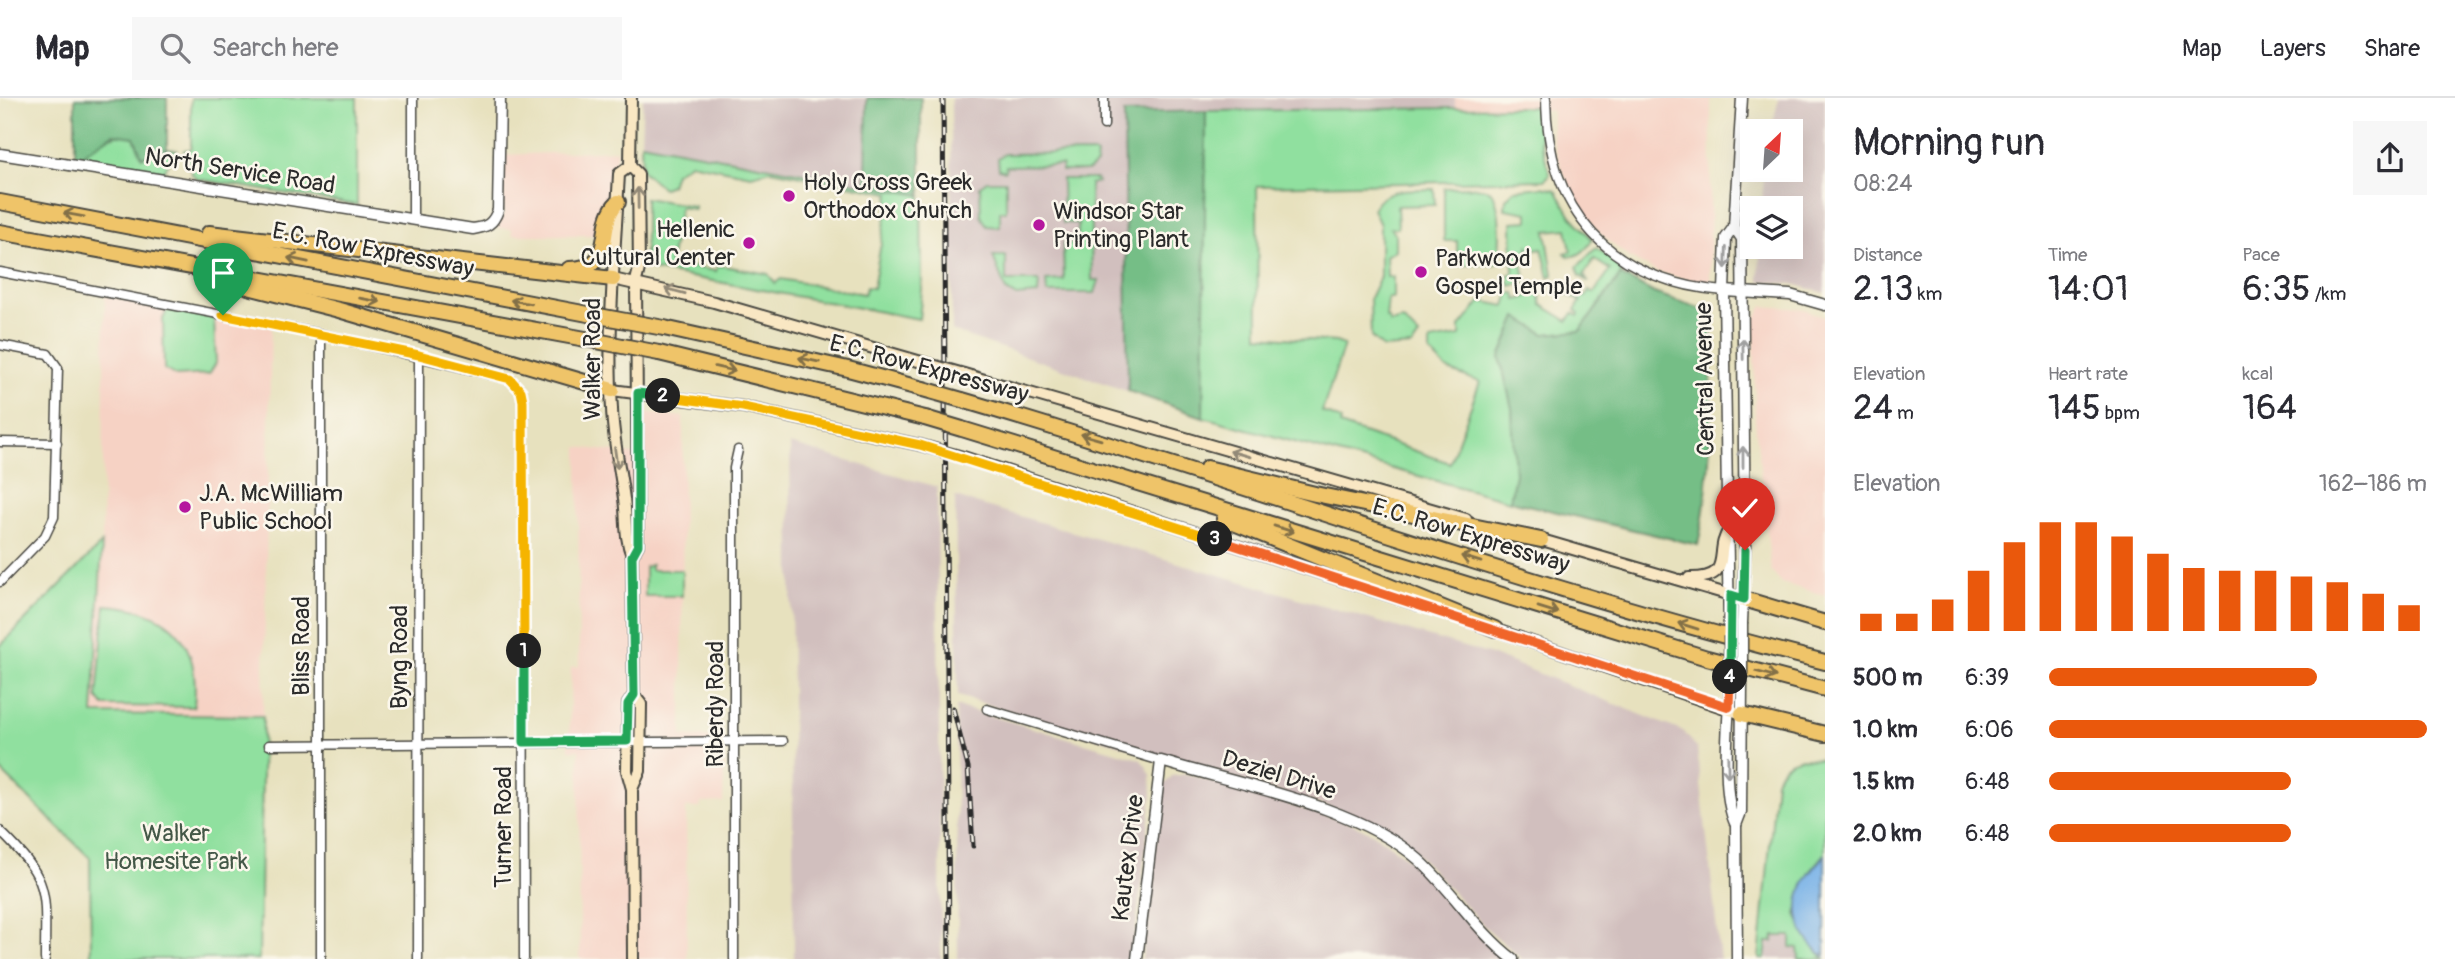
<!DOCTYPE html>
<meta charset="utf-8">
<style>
:root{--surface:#fff;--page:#f7f7f7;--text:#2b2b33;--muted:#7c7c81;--line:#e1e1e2;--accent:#ea580c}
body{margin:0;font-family:Pangolin,sans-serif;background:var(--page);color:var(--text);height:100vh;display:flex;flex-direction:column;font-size:26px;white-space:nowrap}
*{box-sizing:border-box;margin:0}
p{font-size:23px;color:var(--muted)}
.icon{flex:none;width:38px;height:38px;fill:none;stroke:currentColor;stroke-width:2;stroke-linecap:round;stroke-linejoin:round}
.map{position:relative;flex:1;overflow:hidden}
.sheet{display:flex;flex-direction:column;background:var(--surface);width:630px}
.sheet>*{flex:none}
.needle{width:46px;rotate:25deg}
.tools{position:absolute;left:1740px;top:21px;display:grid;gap:14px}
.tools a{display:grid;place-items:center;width:63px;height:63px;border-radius:0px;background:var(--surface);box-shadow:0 7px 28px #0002;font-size:35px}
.pin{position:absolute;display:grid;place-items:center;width:60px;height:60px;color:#fff;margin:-72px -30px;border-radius:50% 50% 50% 0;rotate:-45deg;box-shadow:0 0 7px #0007}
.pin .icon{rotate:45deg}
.km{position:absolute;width:35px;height:35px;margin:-18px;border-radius:50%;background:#222;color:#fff;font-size:19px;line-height:35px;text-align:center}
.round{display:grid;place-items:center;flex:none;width:74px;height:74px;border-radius:0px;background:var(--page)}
.overview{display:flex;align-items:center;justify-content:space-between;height:119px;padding:0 28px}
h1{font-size:38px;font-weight:600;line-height:52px}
.metrics{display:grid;grid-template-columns:repeat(3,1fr);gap:10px;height:119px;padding:7px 28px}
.metrics div{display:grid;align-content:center}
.metrics b{font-size:35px;font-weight:600}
.metrics small{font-size:19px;font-weight:400}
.metrics p{font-size:19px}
.chart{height:196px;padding:14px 28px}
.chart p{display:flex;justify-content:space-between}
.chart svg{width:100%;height:126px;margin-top:7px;stroke:var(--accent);stroke-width:6}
ul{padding:0 28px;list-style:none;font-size:23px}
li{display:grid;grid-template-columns:112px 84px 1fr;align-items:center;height:52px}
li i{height:18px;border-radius:9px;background:var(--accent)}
header{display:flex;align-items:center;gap:42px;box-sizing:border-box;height:98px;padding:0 35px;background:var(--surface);border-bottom:2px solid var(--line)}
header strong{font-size:33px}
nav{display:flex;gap:38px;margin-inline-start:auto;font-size:24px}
.search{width:490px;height:63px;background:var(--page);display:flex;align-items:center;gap:18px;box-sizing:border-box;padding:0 24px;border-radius:0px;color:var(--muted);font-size:26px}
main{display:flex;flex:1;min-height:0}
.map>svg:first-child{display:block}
.built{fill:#f6d2c4}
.industrial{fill:#d1bfbe}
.green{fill:#90e09f;stroke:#5e8665;stroke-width:2}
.forest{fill:#74be86;stroke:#507458;stroke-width:2}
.water{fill:#76b0e7;stroke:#506e89;stroke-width:2}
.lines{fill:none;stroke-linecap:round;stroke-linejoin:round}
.minor-casing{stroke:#474641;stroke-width:11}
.tertiary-casing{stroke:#474641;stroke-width:13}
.secondary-casing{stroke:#474641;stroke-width:14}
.motorway-casing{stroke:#474641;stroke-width:18}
.minor{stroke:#fff;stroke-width:8}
.tertiary{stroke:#fff;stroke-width:10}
.secondary{stroke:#f9e7c3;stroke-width:10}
.motorway{stroke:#efc469;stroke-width:14}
.rail-casing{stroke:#2b2b2b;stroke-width:5}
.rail{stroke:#fbf7ec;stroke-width:2.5;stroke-dasharray:8;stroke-linecap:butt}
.tertiary-bridge-casing{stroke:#474641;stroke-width:13;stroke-linecap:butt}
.secondary-bridge-casing{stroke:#474641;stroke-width:14;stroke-linecap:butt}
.motorway-bridge-casing{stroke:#474641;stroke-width:18;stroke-linecap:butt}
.tertiary-bridge{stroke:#fff;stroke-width:10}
.secondary-bridge{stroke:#f9e7c3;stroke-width:10}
.motorway-bridge{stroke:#efc469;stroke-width:14}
.oneway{stroke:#928977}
.oneway2{stroke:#837047}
.oneway3{stroke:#a0a0a0}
.split-1-casing{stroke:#fff;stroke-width:14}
.split-2-casing{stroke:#fff;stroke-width:14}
.split-3-casing{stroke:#fff;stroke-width:14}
.split-4-casing{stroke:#fff;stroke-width:14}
.split-5-casing{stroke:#fff;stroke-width:14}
.split-1{stroke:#f5b400;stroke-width:9}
.split-2{stroke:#22a559;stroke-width:9}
.split-3{stroke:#f5b400;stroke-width:9}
.split-4{stroke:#f0652b;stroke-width:9}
.split-5{stroke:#22a559;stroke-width:9}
.poi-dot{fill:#b5179e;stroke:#fbf7ec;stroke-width:2.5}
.labels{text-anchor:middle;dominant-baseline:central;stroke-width:5;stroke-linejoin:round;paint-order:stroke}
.street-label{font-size:24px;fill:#2b2b2b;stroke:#fbf7ec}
.poi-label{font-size:24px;fill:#2b2b2b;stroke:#fbf7ec;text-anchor:start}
.park-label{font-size:24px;fill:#445848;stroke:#fbf7ec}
</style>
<header>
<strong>Map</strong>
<div class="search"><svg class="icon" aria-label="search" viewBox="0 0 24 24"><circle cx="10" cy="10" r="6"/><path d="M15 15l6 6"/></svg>Search here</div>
<nav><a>Map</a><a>Layers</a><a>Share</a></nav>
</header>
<main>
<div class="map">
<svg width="1825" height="861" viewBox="0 0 1825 861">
<rect width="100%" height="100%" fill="#fbf7ec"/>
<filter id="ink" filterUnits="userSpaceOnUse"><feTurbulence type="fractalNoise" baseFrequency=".0143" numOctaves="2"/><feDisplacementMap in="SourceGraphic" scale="14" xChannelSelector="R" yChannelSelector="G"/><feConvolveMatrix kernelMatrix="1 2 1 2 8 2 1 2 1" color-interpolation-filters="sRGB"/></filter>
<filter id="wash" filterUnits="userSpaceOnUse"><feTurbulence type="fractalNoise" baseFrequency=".00686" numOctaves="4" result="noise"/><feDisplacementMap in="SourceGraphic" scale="28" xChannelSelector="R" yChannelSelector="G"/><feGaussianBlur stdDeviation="1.57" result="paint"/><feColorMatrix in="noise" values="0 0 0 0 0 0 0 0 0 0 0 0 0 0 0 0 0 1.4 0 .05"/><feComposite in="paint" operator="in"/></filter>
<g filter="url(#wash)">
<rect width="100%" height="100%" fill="#e7e1be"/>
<g class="built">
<path d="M1455,0H1711L1710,183L1700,185L1657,174L1628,159L1603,138L1583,116L1562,73L1552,39V13L1531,9H1455Z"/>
<path d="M617,52L603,137H512V131L496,130L504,115V57Z"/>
<path d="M105,198L271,229L263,618L93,616L102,445Z"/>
<path d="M1763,208L1804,211L1825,220V497L1781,485L1771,473L1755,323L1754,223Z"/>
<path d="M646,315L683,319L682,638L725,640L723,704L701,705L700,710H686L687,861H580L579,652H569L571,569H579L578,349L645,358Z"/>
</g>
<g class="industrial">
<path d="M643,0H867L866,87L641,45Z"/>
<path d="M951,0H1455V9L1206,13L1203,319L952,233Z"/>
<path d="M1779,0H1825V195L1793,186L1759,183L1760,149H1790V110H1761L1765,72H1790V33H1771Z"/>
<path d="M790,346L937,389L941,861H794Z"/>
<path d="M955,399L1498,559L1684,634L1697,650L1720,861H1522L1485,829L1415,754L1394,737L1356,717L958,598Z"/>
<path d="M956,608L1140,661L1146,668L1151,677L1152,697L1132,861H958Z"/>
<path d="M1187,676L1353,726L1376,737L1424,773L1477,834L1506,861H1142L1162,689L1172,678Z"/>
<path d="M1774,838H1791L1798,850L1799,861H1765L1767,844Z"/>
</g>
<g class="green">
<path d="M191,0H357V107L197,81L192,76L184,52L191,51Z"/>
<path d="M1531,9L1541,11L1540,42L1550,76L1545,82L1257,88L1258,238L1336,244L1344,247L1322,314L1341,322L1340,327L1450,365L1480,284L1448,272L1430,255V243L1460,238V229L1481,203L1505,208L1509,195H1515L1517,202L1527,199L1526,194L1538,191L1542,207L1568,223L1573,215L1578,218L1579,215L1575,212L1581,203L1560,193L1566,187L1585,199L1589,192L1594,195L1610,172L1594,161L1584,177L1587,182L1580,178L1577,169L1596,150L1625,170L1580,233L1545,236L1517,220L1500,259L1512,310L1515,376L1510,403L1203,319L1206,13Z"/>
<path d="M123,35L134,39L142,59L167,51L177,52L163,74L75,62L101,42Z"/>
<path d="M641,45L921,97L922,192L919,221L653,172L645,160V100L694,108V111L680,109L670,165L716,173L718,167L768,176L775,185L781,181L864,196L866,189L873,190L890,95L771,72L751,77L690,65L675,75L671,87L663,90L642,73Z"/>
<path d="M1093,55L1097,57L1096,66L1087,73H1062V67L1006,68L1005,73L999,71L998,60L1005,56Z"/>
<path d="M1062,81H1096L1098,84L1090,86L1092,182H1099L1095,195H1047L1046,183L1064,182L1063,146L1078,145V125H1063Z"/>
<path d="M987,83H1006V113H1000V129L987,128L981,118L980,88Z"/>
<path d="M1542,89L1556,92L1571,118L1592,141C1589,150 1578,160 1568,158L1565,155L1571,153L1567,131L1546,133L1553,177L1549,179L1542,150L1531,152L1528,148V153L1520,155L1526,185L1509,188V176H1513L1512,124L1528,123V115L1505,111L1506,101L1514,92Z"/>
<path d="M1444,90C1456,90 1478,87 1488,92C1503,99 1501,152 1497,166L1457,167V143H1444Z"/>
<path d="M1434,91L1435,107L1397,108L1398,130H1391L1395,136V152L1386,158L1387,179H1393V200H1388L1386,220H1389L1390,225L1403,222L1419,238L1412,248L1383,250L1371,239L1370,200L1380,179V127L1373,111C1385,87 1411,92 1434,91Z"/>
<path d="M993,158H1006V183H1039L1038,196L1016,198L1006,193Z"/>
<path d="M168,210L214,220L216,265L209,276L176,278L164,271L163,221Z"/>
<path d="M102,445L93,616L263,618L259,861H91L90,760L0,672V548Z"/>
<path d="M651,467V472H682V498H645V469Z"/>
<path d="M105,507C170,511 201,541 194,609L104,608L97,599Z"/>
<path d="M1802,660L1825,661V756L1810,774L1796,816L1805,837L1825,861H1799L1798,850L1791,849V838H1774L1773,844H1767L1765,861H1759L1776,683C1781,667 1787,664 1802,660Z"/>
</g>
<g class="forest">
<path d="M75,0H167V51L142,59L134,39L113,36L75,62Z"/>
<path d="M867,0H921V97L866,87Z"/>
<path d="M1206,13L1203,319L1128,293L1124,15Z"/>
<path d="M1621,177L1654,195L1711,214C1711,292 1714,370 1698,447L1510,403L1515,376L1512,310L1500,259L1517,219L1545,236L1580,233Z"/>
</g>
<path class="water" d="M1825,756V858C1796,839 1790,806 1808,778C1813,770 1821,764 1825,756Z"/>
</g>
<g filter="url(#ink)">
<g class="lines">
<g class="minor-casing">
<g id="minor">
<path d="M413,0V121"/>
<path d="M1104,0V27"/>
<path d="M1546,0C1547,114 1610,183 1724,193"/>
<path d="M0,174L321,236L510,281L521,293L523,303L524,861"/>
<path d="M0,247L48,256L58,270L54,419L45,438L0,484"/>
<path d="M0,344L57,345"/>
<path d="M987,611L1161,663"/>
<path d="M269,647L783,643"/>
<path d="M0,733C52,784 45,792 45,861"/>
<path d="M321,861V236"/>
<path d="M418,861L419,257"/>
<path d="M734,861V370L738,352"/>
</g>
</g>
<g class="tertiary-casing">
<g id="tertiary">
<path d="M0,56L473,131C487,129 493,126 498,112L500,0"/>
<path d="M1734,129L1742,141L1745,452L1742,525"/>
<path d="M1724,193L1790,197L1825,207"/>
<path d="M1729,538L1724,193L1726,140L1734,129L1742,0"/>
<path d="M1730,584C1729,620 1720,697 1736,727"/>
<path d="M1137,861L1161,663C1237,686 1358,708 1418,761C1453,792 1476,833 1513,861"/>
<path d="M1737,861L1736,727L1741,714L1742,585"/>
</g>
</g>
<g class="secondary-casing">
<g id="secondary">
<path d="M631,0L630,68L638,76L639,171L636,183L638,447L632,458"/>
<path d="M630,68L619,76C615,153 607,233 612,311C613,341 620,370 624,401C627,421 624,438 632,458L634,597L641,606L640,673L632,691"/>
<path d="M613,181L714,204L925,265"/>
<path d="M964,276L1466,421"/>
<path d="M612,292L743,309L920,347"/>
<path d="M963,359L1419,507"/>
<path d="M1535,440L1744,501"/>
<path d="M1689,480C1736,481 1713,453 1729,432"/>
<path d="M1488,529L1742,616"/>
<path d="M633,861L632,691L627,673L628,606L634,597"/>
</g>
</g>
<g class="motorway-casing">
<g id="motorway">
<path d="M0,104L588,216"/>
<path d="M0,134L591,242"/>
<path d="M209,135L613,181"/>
<path d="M569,171C620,171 594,127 618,104"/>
<path d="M248,189L339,212L612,292"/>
<path d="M664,230L848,271L923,291"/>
<path d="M659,255L925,320"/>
<path d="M962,302C1251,386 1533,492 1825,564"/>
<path d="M962,331L1707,560L1825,591"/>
<path d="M1207,370L1315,396L1541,442"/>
<path d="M1224,421L1495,531"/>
<path d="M1744,501L1825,525"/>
<path d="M1742,616L1825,636"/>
</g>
</g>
<use href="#minor" class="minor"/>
<use href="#tertiary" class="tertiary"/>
<use href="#secondary" class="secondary"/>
<use href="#motorway" class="motorway"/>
<g class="rail-casing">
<g id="rail">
<path d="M943,0L949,861"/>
<path d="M953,610L968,669L973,748"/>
</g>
</g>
<use href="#rail" class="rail"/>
<g class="tertiary-bridge-casing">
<g id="tertiary-bridge">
<path d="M1729,538L1730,584"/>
<path d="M1742,585V525"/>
</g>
</g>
<g class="secondary-bridge-casing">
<g id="secondary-bridge">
<path d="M925,265L964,276"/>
<path d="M920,347L963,359"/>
</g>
</g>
<g class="motorway-bridge-casing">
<g id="motorway-bridge">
<path d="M588,216L664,230"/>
<path d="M591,242L659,255"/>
<path d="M923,291L962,302"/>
<path d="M925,320L962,331"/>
</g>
</g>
<use href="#tertiary-bridge" class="tertiary-bridge"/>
<use href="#secondary-bridge" class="secondary-bridge"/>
<use href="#motorway-bridge" class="motorway-bridge"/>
</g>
<defs><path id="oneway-shaft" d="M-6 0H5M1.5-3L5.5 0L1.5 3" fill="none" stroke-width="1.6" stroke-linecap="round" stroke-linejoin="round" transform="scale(1.75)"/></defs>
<g class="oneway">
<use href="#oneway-shaft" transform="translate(638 100) rotate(-91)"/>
<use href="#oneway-shaft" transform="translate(675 193) rotate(-165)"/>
<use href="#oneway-shaft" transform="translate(1240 356) rotate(-164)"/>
<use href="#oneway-shaft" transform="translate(616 360) rotate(82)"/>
</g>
<g class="oneway2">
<use href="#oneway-shaft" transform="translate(74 117) rotate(-170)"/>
<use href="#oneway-shaft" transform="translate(298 162) rotate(-168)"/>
<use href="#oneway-shaft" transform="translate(370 202) rotate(10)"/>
<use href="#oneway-shaft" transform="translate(521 204) rotate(-170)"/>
<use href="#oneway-shaft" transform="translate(809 262) rotate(-168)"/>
<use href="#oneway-shaft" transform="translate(725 271) rotate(13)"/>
<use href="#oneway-shaft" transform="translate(1091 339) rotate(-164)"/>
<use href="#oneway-shaft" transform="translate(1284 431) rotate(17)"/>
<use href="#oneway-shaft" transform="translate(1471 461) rotate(-163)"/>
<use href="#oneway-shaft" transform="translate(1548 512) rotate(17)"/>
<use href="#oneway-shaft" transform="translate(1688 528) rotate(-163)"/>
<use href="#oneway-shaft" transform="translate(1766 576) rotate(15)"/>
</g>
<g class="oneway3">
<use href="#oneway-shaft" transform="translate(1726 160) rotate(92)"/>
<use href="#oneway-shaft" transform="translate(1743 251) rotate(-91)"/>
<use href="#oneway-shaft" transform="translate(1743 359) rotate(-90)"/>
<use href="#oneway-shaft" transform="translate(1728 669) rotate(89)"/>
</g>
</g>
<g class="lines" filter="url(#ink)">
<g class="split-1-casing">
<path id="split-1" d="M223,217L419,257L510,281L521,293L523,303L524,553"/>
</g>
<g class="split-2-casing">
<path id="split-2" d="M524,553V644L627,643L628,606L634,597L632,458L638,447V295L663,298"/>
</g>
<g class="split-3-casing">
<path id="split-3" d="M663,298L743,309L920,347L1215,441"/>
</g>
<g class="split-4-casing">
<path id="split-4" d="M1215,441L1729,609L1730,579"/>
</g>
<g class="split-5-casing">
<path id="split-5" d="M1730,579L1731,497L1744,501L1745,452"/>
</g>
<use href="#split-1" class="split-1"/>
<use href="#split-2" class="split-2"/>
<use href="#split-3" class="split-3"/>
<use href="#split-4" class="split-4"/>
<use href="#split-5" class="split-5"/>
</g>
<g class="poi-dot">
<circle cx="789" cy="98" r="7"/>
<circle cx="1039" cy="127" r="7"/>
<circle cx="749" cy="145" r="7"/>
<circle cx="1421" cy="174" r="7"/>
<circle cx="185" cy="409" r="7"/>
</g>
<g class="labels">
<g class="street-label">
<text transform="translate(240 73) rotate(9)">North Service Road</text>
<text transform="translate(373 152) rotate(11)">E.C. Row Expressway</text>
<text transform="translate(592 261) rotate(-90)">Walker Road</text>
<text transform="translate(929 271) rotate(15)">E.C. Row Expressway</text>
<text transform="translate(1705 281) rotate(-91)">Central Avenue</text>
<text transform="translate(1471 438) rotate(17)">E.C. Row Expressway</text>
<text transform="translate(301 548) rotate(-90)">Bliss Road</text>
<text transform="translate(399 559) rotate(-90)">Byng Road</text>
<text transform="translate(715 606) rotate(-90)">Riberdy Road</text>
<text transform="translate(1279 677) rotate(17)">Deziel Drive</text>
<text transform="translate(503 729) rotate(-90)">Turner Road</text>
<text transform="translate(1128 760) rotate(-83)">Kautex Drive</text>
</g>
<g class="poi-label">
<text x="803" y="84">Holy Cross Greek<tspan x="803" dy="28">Orthodox Church</tspan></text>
<text x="1053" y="113">Windsor Star<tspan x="1053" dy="28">Printing Plant</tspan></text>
<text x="735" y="131" text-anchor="end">Hellenic<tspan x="735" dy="28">Cultural Center</tspan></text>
<text x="1435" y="160">Parkwood<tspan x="1435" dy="28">Gospel Temple</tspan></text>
<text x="199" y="395">J.A. McWilliam<tspan x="199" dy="28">Public School</tspan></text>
</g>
<g class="park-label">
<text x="176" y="735">Walker<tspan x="176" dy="28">Homesite Park</tspan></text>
</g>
</g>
</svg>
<div class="tools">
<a><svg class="needle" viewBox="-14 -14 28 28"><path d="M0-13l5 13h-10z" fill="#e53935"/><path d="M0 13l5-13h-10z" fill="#7c7c81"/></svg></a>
<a><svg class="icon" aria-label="layers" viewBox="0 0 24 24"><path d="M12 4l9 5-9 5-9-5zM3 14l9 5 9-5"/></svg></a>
</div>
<div class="pin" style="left:223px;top:217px;background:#1e9e55"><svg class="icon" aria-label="arrive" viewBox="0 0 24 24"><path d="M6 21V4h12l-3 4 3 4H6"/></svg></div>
<div class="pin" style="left:1745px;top:452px;background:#d93025"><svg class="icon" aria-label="check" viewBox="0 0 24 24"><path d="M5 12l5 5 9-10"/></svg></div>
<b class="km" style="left:524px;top:553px">1</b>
<b class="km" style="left:663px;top:298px">2</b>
<b class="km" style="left:1215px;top:441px">3</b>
<b class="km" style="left:1730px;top:579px">4</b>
</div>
<section class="sheet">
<div class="overview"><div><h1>Morning run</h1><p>08:24</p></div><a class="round"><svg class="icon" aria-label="share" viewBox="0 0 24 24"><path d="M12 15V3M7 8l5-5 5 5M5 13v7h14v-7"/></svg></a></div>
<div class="metrics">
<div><p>Distance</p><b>2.13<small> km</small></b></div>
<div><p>Time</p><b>14:01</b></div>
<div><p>Pace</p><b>6:35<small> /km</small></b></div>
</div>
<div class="metrics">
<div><p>Elevation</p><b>24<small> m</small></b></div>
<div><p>Heart rate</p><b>145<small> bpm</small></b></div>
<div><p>kcal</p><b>164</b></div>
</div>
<div class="chart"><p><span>Elevation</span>162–186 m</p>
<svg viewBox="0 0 160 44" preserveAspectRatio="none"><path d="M5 44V38M15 44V38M25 44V33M35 44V23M45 44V13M55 44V6M65 44V6M75 44V11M85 44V17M95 44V22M105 44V23M115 44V23M125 44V25M135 44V27M145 44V31M155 44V35"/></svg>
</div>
<ul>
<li><b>500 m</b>6:39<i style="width:71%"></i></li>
<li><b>1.0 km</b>6:06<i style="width:100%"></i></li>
<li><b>1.5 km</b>6:48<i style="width:64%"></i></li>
<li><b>2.0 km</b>6:48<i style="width:64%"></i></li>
</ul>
</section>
</main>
